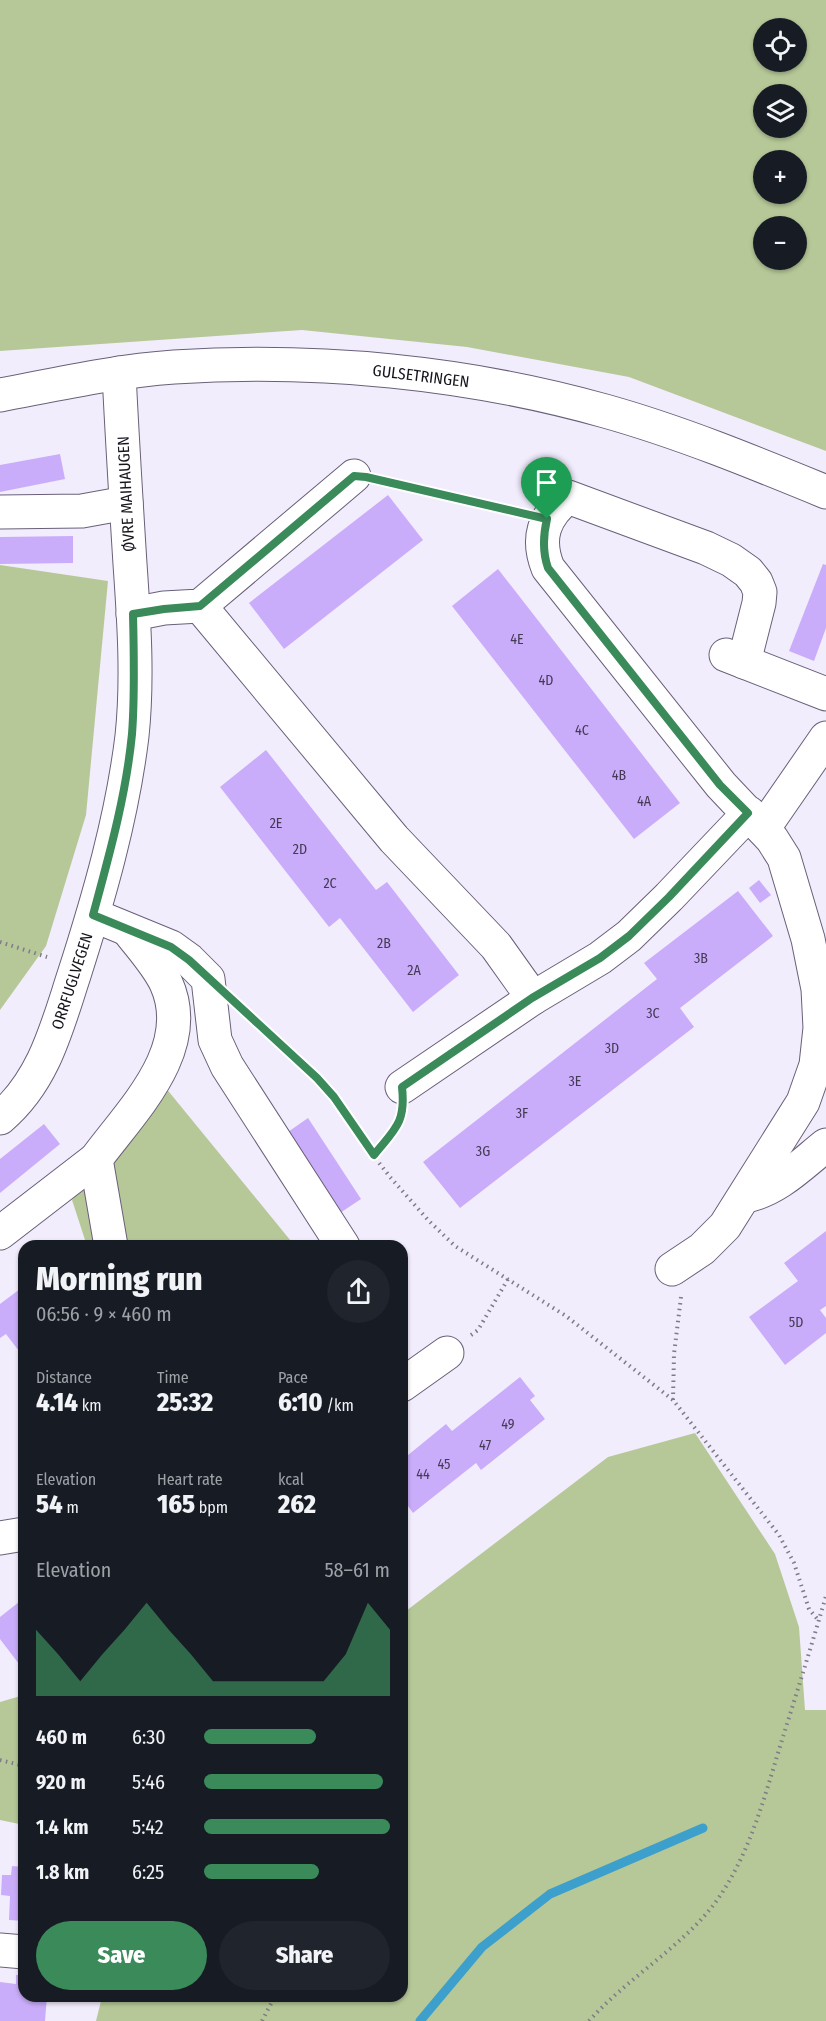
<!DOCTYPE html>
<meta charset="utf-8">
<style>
:root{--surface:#171b24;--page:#20242c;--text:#f1f3f6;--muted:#9ea1a6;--accent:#3a8a5a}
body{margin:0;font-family:"Fira Sans Condensed",sans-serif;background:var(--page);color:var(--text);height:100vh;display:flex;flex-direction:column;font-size:22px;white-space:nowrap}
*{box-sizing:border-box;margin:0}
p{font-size:20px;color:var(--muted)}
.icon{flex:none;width:33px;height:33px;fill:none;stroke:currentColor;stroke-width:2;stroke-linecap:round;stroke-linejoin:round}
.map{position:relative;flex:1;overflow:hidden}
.drawer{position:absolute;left:18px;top:1240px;width:390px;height:762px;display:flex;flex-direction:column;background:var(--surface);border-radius:18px;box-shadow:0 2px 4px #0004}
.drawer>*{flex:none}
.tools{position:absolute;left:753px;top:18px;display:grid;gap:12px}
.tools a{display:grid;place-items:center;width:54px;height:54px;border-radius:50%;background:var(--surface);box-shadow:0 2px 4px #0004;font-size:30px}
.pin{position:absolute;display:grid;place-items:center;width:51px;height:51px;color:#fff;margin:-62px -26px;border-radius:50% 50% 50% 0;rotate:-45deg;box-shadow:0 0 6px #0007}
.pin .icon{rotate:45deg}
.round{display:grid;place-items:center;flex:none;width:63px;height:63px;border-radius:32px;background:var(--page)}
.headline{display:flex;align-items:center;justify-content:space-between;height:102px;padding:0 18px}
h1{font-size:33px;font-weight:800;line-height:45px}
.stats{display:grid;grid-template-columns:repeat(3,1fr);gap:9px;height:102px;padding:6px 18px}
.stats div{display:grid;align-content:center}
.stats b{font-size:26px;font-weight:800}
.stats small{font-size:16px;font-weight:400}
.stats p{font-size:16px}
.chart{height:168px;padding:12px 18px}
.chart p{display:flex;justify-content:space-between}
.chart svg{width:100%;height:108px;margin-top:6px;fill:var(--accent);opacity:.7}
.cta{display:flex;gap:12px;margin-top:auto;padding:12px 18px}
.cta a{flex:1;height:69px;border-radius:36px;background:var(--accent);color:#fff;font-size:24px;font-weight:800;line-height:69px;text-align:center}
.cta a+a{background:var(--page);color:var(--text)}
ul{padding:0 18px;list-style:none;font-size:20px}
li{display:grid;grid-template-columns:96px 72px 1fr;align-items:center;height:45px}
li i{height:15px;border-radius:8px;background:var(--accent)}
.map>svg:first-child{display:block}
.green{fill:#b6c898;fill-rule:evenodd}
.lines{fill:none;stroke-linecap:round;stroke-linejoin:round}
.stream{stroke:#3d9fcb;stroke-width:9}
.building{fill:#caadfa}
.minor-casing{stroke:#696078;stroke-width:35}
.path{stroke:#7f7b87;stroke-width:4;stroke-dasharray:1.5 4.5;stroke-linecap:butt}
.minor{stroke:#fff;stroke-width:33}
.route-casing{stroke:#fff;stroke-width:12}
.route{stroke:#3a8a5a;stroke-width:8}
.labels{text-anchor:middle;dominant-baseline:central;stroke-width:4.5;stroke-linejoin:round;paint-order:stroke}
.number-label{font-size:14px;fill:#443a54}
.street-label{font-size:16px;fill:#17141d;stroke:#fff}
</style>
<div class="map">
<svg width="826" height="2021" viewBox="0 0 826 2021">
<rect width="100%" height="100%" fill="#f2edfd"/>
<g class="green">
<path d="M0,0H826V451L629,377L467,347L302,330L0,351ZM764,28H796V62H764ZM764,94H796V128H764ZM796,160V194H764V160ZM764,226H796V260H764Z"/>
<path d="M0,565L108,581L86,815L46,946L0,1010Z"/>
<path d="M165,1087L295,1246H87L72,1200Z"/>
<path d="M695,1433L775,1554L799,1627L805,1710H826V2021H96L102,1997L402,1996V1614L608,1457Z"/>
<path d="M24,1695V1825L0,1820V1702Z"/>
</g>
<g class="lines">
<path class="stream" d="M420,2021L482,1947L550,1894L703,1828"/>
</g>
<g class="building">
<path d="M60,454L65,479L0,492V465Z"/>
<path d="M388,495L423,540L284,649L249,603Z"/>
<path d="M73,536V563L0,564V537Z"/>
<path d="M823,564L826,565V628L814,661L789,651Z"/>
<path d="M498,569L680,803L634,839L452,606Z"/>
<path d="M266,750L376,890L387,882L459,975L413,1012L340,918L329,927L220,787Z"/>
<path d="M759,880L771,895L760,903L749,888Z"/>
<path d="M738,891L773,936L680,1008L694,1027L460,1208L423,1162L657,979L644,963Z"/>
<path d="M308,1118L361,1199L337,1215L285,1134Z"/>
<path d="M44,1124L60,1144L0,1193V1159Z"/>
<path d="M826,1231V1306L820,1310L826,1318V1333L785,1365L749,1317L798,1281L784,1263Z"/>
<path d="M24,1286V1347L19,1351L6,1334L0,1338V1304Z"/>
<path d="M520,1377L535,1396L530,1400L545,1419L481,1470L476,1463L413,1513L408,1506L402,1511V1460L446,1424L452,1431Z"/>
<path d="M24,1598V1660L19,1664L0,1639V1617Z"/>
<path d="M12,1866L24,1867V1921L9,1920L10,1896L1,1895L2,1875H11Z"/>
<path d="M16,1975H24V1996H47L45,2021H0V1982L16,1984Z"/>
</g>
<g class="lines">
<g class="minor-casing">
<g id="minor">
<path d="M0,395C58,384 116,371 174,367C318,358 466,372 605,411C680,432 753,462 826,492"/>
<path d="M0,512L82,511L126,503"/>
<path d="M200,606L394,839L496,946L533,998"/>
<path d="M133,614L164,608L200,606L354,476"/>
<path d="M726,655L826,694"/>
<path d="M763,829L826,738"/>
<path d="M93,915L171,947L189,960L208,979L215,1040L227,1066L343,1246"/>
<path d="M402,1087L533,998L600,958L629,936L669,897L749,813"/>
<path d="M0,1118C44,1081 57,1027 74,975C99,897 122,818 132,736C138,679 134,621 130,564C126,500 122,436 119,373"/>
<path d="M745,1196C776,1191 802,1164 826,1145"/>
<path d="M0,1233L96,1159"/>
<path d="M111,1246L96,1159C132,1110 196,1049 166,983C157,964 141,947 128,930"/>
<path d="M672,1269L702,1249L725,1226L803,1102L816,1065L820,1028L818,989L808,939L784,858L772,839L721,785L548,568C536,538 544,516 568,497L706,548L731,560L748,572L756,582L760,592L759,603L744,662"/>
<path d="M402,1385L447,1353"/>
<path d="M0,1538L24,1534"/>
<path d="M0,1950L24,1952"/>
</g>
</g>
<g class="path">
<path d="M384,481L517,512"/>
<path d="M0,942L47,957"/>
<path d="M244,1012L334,1097L359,1137L390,1177L429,1221L455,1246L566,1316L673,1400L779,1535L794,1563L809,1609L819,1621"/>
<path d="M374,1155L400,1123L401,1117"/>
<path d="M471,1335L478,1330L508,1279"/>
<path d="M673,1400L674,1354L681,1297"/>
<path d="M0,1760L24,1766"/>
<path d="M262,2021L275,1996"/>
<path d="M589,2021C626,1979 682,1947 715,1903C750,1855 765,1795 782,1740C797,1692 812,1644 826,1596"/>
</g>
<use href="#minor" class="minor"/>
</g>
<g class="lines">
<g class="route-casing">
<path id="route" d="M354,476L366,477L547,519C543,536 542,551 548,568L720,785L748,813L669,897L629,936L600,958L532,998L402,1087C406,1123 395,1129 374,1155L334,1097L317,1078L189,960L171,947L93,915C109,856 126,796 132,734C135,695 134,654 133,614L164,609L200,606Z"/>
</g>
<use href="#route" class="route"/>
</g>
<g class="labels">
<g class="number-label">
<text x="517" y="639">4E</text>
<text x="546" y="680">4D</text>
<text x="582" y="730">4C</text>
<text x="619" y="775">4B</text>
<text x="644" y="801">4A</text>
<text x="276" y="823">2E</text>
<text x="300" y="849">2D</text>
<text x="330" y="883">2C</text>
<text x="384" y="943">2B</text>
<text x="701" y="958">3B</text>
<text x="414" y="970">2A</text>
<text x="653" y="1013">3C</text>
<text x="612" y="1048">3D</text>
<text x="575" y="1081">3E</text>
<text x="522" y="1113">3F</text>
<text x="483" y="1151">3G</text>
<text x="796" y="1322">5D</text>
<text x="508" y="1424">49</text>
<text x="485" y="1445">47</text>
<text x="444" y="1464">45</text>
<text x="423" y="1474">44</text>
</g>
<g class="street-label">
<text transform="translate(421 376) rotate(7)">GULSETRINGEN</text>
<text transform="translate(126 494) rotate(-93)">ØVRE MAIHAUGEN</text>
<text transform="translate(72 981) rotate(-72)">ORRFUGLVEGEN</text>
</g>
</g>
</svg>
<div class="tools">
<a><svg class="icon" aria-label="locate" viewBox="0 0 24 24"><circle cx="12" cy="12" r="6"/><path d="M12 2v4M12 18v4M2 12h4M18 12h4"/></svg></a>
<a><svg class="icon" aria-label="layers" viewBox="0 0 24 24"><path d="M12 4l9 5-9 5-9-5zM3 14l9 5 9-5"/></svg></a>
<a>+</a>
<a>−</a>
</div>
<div class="pin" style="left:547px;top:519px;background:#1e9e55"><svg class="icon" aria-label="arrive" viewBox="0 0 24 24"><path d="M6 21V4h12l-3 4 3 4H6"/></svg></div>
<section class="drawer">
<div class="headline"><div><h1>Morning run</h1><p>06:56 · 9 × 460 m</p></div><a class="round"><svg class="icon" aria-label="share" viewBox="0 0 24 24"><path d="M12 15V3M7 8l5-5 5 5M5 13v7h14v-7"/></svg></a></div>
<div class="stats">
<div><p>Distance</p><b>4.14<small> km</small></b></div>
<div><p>Time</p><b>25:32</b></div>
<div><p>Pace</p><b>6:10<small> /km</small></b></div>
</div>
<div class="stats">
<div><p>Elevation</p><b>54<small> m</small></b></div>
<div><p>Heart rate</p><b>165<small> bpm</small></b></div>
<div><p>kcal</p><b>262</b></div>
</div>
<div class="chart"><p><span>Elevation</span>58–61 m</p>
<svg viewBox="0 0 160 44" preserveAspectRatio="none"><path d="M0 44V17L10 27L20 38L30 27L40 17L50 6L60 17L70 27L80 38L90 38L100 38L110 38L120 38L130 38L140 27L150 6L160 17V44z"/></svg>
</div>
<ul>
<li><b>460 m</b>6:30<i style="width:60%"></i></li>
<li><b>920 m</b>5:46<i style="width:96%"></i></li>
<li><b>1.4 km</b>5:42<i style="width:100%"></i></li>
<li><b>1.8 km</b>6:25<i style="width:62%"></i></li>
</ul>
<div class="cta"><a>Save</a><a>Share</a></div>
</section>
</div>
